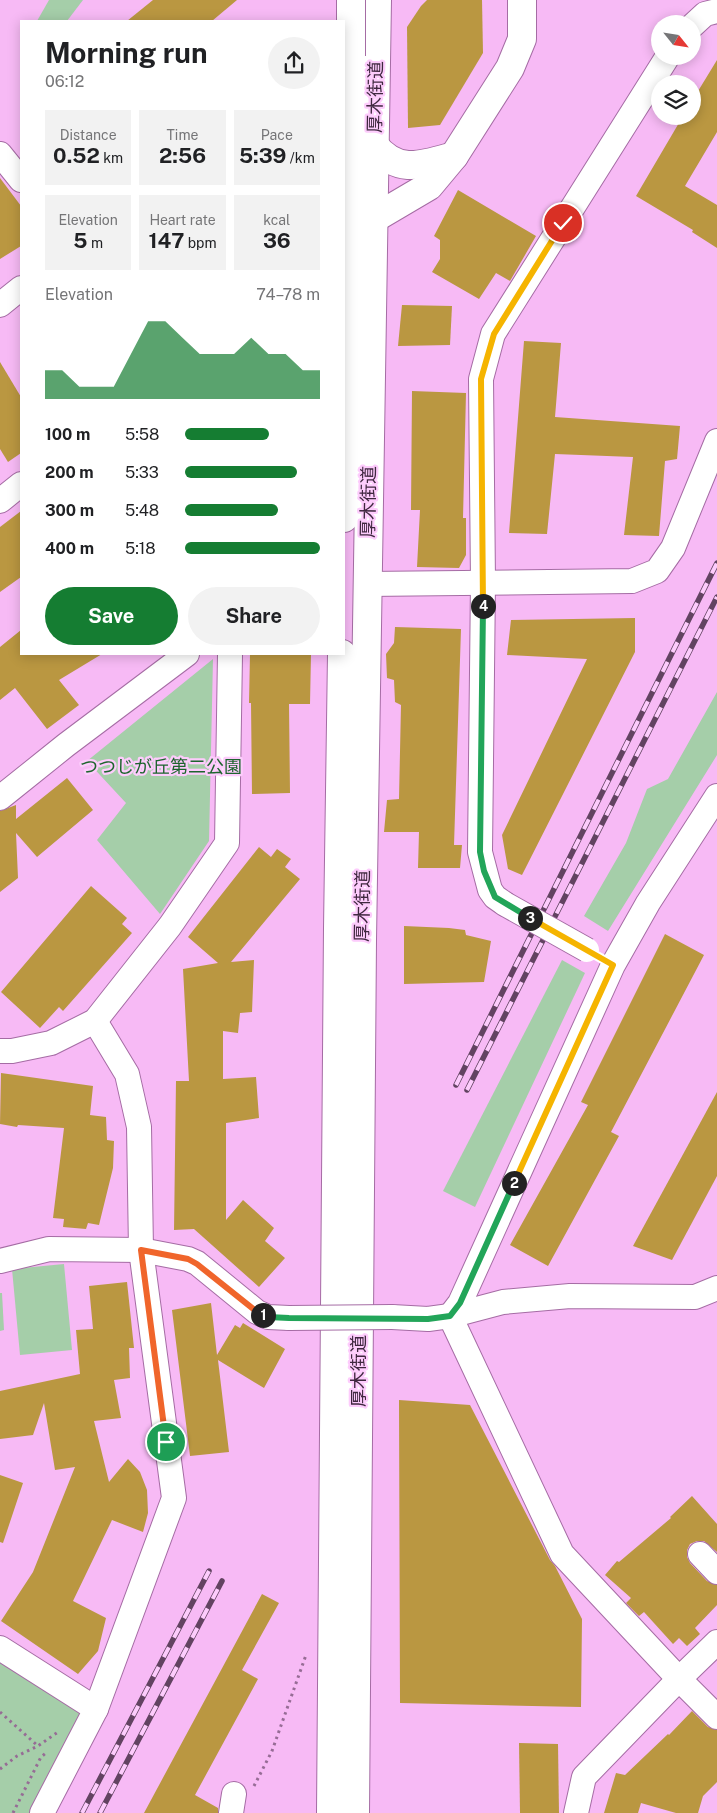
<!DOCTYPE html>
<meta charset="utf-8">
<style>
:root{--surface:#fff;--page:#f2f2f2;--text:#202124;--muted:#757577;--accent:#157d32}
body{margin:0;font-family:"Public Sans","Noto Sans JP",sans-serif;background:var(--page);color:var(--text);height:100vh;display:flex;flex-direction:column;font-size:19px;white-space:nowrap}
*{box-sizing:border-box;margin:0}
p{font-size:16px;color:var(--muted)}
.icon{flex:none;width:28px;height:28px;fill:none;stroke:currentColor;stroke-width:2;stroke-linecap:round;stroke-linejoin:round}
.map{position:relative;flex:1;overflow:hidden}
.side{position:absolute;left:20px;top:20px;width:325px;height:635px;display:flex;flex-direction:column;background:var(--surface);border-radius:0px;box-shadow:0 2px 12px #0003}
.side>*{flex:none}
.needle{width:32px;rotate:120deg}
.buttons{position:absolute;left:651px;top:15px;display:grid;gap:10px}
.buttons a{display:grid;place-items:center;width:50px;height:50px;border-radius:50%;background:var(--surface);box-shadow:0 2px 12px #0003;font-size:25px}
.pin{position:absolute;display:grid;place-items:center;width:42px;height:42px;color:#fff;margin:-21px;border:2px solid #fff;border-radius:50%;box-shadow:0 1px 5px #0007}
.km{position:absolute;width:25px;height:25px;margin:-12px;border-radius:50%;background:#222;color:#fff;font-size:14px;line-height:25px;text-align:center}
.round{display:grid;place-items:center;flex:none;width:52px;height:52px;border-radius:26px;background:var(--page)}
.head{display:flex;align-items:center;justify-content:space-between;height:85px;padding:0 25px}
h1{font-size:28px;font-weight:700;line-height:38px}
.stats{display:grid;grid-template-columns:repeat(3,1fr);gap:8px;height:85px;padding:5px 25px}
.stats div{display:grid;align-content:center;border-radius:0px;background:var(--page);text-align:center}
.stats b{font-size:21px;font-weight:700}
.stats small{font-size:14px;font-weight:400}
.stats p{font-size:14px}
.chart{height:140px;padding:10px 25px}
.chart p{display:flex;justify-content:space-between}
.chart svg{width:100%;height:90px;margin-top:5px;fill:var(--accent);opacity:.7}
.button{display:flex;gap:10px;margin-top:auto;padding:10px 25px}
.button a{flex:1;height:58px;border-radius:30px;background:var(--accent);color:#fff;font-size:20px;font-weight:700;line-height:58px;text-align:center}
.button a+a{background:var(--page);color:var(--text)}
ul{padding:0 25px;list-style:none;font-size:16px}
li{display:grid;grid-template-columns:80px 60px 1fr;align-items:center;height:38px}
li i{height:12px;border-radius:6px;background:var(--accent)}
.map>svg:first-child{display:block}
.green{fill:#a5cea9}
.building{fill:#ba9741}
.lines{fill:none;stroke-linecap:round;stroke-linejoin:round}
.minor-casing{stroke:#a56ca4;stroke-width:26}
.highway-casing{stroke:#a56ca4;stroke-width:30}
.path{stroke:#966c95;stroke-width:3;stroke-dasharray:2.5 4;stroke-linecap:butt}
.minor{stroke:#fff;stroke-width:24}
.highway{stroke:#fff;stroke-width:28}
.rail-casing{stroke:#624361;stroke-width:5.5}
.rail{stroke:#fdccfc;stroke-width:4;stroke-dasharray:11;stroke-linecap:butt}
.minor-bridge-casing{stroke:#a56ca4;stroke-width:26;stroke-linecap:butt}
.highway-bridge-casing{stroke:#a56ca4;stroke-width:30;stroke-linecap:butt}
.minor-bridge{stroke:#fff;stroke-width:24}
.highway-bridge{stroke:#fff;stroke-width:28}
.split-1-casing{stroke:#fff;stroke-width:10}
.split-2-casing{stroke:#fff;stroke-width:10}
.split-3-casing{stroke:#fff;stroke-width:10}
.split-4-casing{stroke:#fff;stroke-width:10}
.split-5-casing{stroke:#fff;stroke-width:10}
.split-1{stroke:#f0652b;stroke-width:6}
.split-2{stroke:#22a559;stroke-width:6}
.split-3{stroke:#f5b400;stroke-width:6}
.split-4{stroke:#22a559;stroke-width:6}
.split-5{stroke:#f5b400;stroke-width:6}
.labels{text-anchor:middle;dominant-baseline:central;stroke-width:4.5;stroke-linejoin:round;paint-order:stroke}
.street-label{font-size:18px;fill:#3f273f;stroke:#fdccfc}
.park-label{font-size:18px;fill:#1d652d;stroke:#fdccfc}
</style>
<div class="map">
<svg width="717" height="1813" viewBox="0 0 717 1813">
<rect width="100%" height="100%" fill="#f7baf5"/>
<g class="green">
<path d="M49,0H83L67,21H37Z"/>
<path d="M213,659L209,841L160,914L97,840L126,803L87,761Z"/>
<path d="M717,692V755L608,931L584,916L626,843L647,789L668,779Z"/>
<path d="M562,960L585,973L475,1207L443,1191Z"/>
<path d="M64,1264L72,1350L20,1355L12,1269Z"/>
<path d="M0,1293H2L4,1330L0,1331Z"/>
<path d="M0,1661L87,1714L35,1813H0Z"/>
</g>
<g class="building">
<path d="M153,0H237L212,21H127Z"/>
<path d="M427,0H482L483,53L440,125L408,128L407,27L421,6Z"/>
<path d="M717,60V132L685,186L717,205V248L692,232L693,230L636,196L683,116H692V101Z"/>
<path d="M0,178L21,206V246L0,259Z"/>
<path d="M458,190L536,236L510,281L496,273L479,299L432,272L440,259V240L434,236Z"/>
<path d="M402,305L452,306L450,345L398,346Z"/>
<path d="M524,341L561,343L555,417L680,426L677,459L665,461L659,536L624,535L633,457L555,454L547,534L509,533Z"/>
<path d="M0,362L21,397V453L8,462L0,449Z"/>
<path d="M412,391L466,393L463,518H466V555L459,568L417,567L420,510H411Z"/>
<path d="M21,511V577L0,592V527Z"/>
<path d="M635,618V652L522,875L508,869L502,835L587,659L507,655L511,620Z"/>
<path d="M395,627L461,629L454,845H462L460,868H418L419,832H384L387,800L399,799L401,705L395,702L394,680L387,678L386,654L394,643Z"/>
<path d="M21,630V654H102L59,680L79,705L47,729L15,688L0,700V647Z"/>
<path d="M250,654H311L310,704H289L290,793L252,794L251,703H249Z"/>
<path d="M67,778L93,810L37,857L16,833L18,878L0,892V811L16,805V819Z"/>
<path d="M259,847L271,857L277,849L291,859L285,867L300,879L231,962L254,960L252,1012L240,1013L238,1033L223,1031V1079L256,1077L259,1118L226,1123V1220L243,1200L274,1228L265,1241L285,1258L259,1287L194,1229L174,1230L176,1081H189L183,969L218,963L188,937Z"/>
<path d="M91,886L127,918L122,924L132,933L63,1011L59,1007L40,1028L1,992Z"/>
<path d="M404,926L449,928L465,930L466,935L491,941L484,982L404,984Z"/>
<path d="M665,934L704,955L611,1132L619,1136L548,1266L510,1245L588,1105L581,1102Z"/>
<path d="M1,1073L93,1086L90,1115L106,1117L107,1140L114,1141L113,1168L99,1225L88,1223L86,1229L63,1227L64,1219L53,1218L64,1128L18,1125L17,1127L0,1124Z"/>
<path d="M717,1092V1176L672,1260L633,1246Z"/>
<path d="M127,1282L134,1348H129L130,1378L114,1380L121,1418L94,1421L109,1482L128,1459L140,1472L147,1490L148,1513L143,1532L112,1520L73,1601L106,1618L98,1651L78,1674L1,1621L33,1572L75,1467L55,1470L44,1403L33,1435L0,1439V1391L80,1374L76,1330L93,1329L89,1286Z"/>
<path d="M211,1303L217,1355L235,1325L240,1328L243,1323L285,1349L264,1388L218,1360L229,1452L190,1456L172,1310Z"/>
<path d="M399,1400L470,1405L550,1560L555,1566L582,1619L581,1707L400,1703Z"/>
<path d="M0,1475L23,1483L3,1543L0,1542Z"/>
<path d="M692,1496L717,1524V1552L704,1541H697L690,1544L687,1550V1557L690,1563L707,1581L717,1585V1605L695,1628L700,1634L687,1646L679,1638L673,1644L644,1612L639,1616L626,1603L631,1598L605,1575L617,1561L619,1562L671,1518L670,1517Z"/>
<path d="M262,1594L279,1603L242,1670L258,1679L195,1795L218,1808V1813H144Z"/>
<path d="M692,1711L708,1727L717,1730V1782L703,1796L698,1813H676L641,1803L638,1813H604L616,1773L625,1775L668,1734L669,1735Z"/>
<path d="M519,1743L558,1744L559,1813H520Z"/>
</g>
<g class="lines">
<g class="minor-casing">
<g id="minor">
<path d="M692,26L705,14L717,11"/>
<path d="M0,154L21,180"/>
<path d="M0,305L21,288"/>
<path d="M0,501L21,484"/>
<path d="M366,584L632,581L657,571L673,548L717,441"/>
<path d="M717,796L648,903L613,965L460,1303L450,1316L562,1554L679,1679L717,1717"/>
<path d="M0,798L66,745L187,654"/>
<path d="M505,904L495,897L490,890L480,852L483,582L481,379L493,334L668,56"/>
<path d="M0,1051H12L51,1043L95,1021L170,926L227,843L230,654"/>
<path d="M0,1261L49,1249L141,1250L188,1259L197,1263L257,1312L268,1317L289,1318"/>
<path d="M392,1317L428,1319L450,1316L503,1302L570,1296L695,1297L717,1288"/>
<path d="M700,1554L717,1572"/>
<path d="M0,1648L96,1709"/>
<path d="M42,1813L96,1709L174,1498L141,1250L139,1127L127,1074L95,1021"/>
<path d="M231,1813L234,1794"/>
<path d="M576,1813L584,1777L679,1679L717,1642"/>
</g>
</g>
<g class="highway-casing">
<g id="highway">
<path d="M374,145C398,175 422,165 454,156"/>
<path d="M373,219L429,186L454,156L510,68L522,39V0"/>
<path d="M344,518L351,56"/>
<path d="M331,1813L338,928L342,654"/>
<path d="M355,1813L362,940L377,0"/>
</g>
</g>
<g class="path">
<path d="M0,1712L38,1746"/>
<path d="M0,1769L17,1756L38,1746L58,1732"/>
<path d="M254,1786L272,1751L306,1655"/>
<path d="M13,1813L41,1757L46,1753"/>
</g>
<use href="#minor" class="minor"/>
<use href="#highway" class="highway"/>
<g class="rail-casing">
<g id="rail">
<path d="M456,1085L717,563"/>
<path d="M467,1090L717,597"/>
<path d="M82,1813L209,1571"/>
<path d="M100,1813L222,1581"/>
</g>
</g>
<use href="#rail" class="rail"/>
<g class="minor-bridge-casing">
<g id="minor-bridge">
<path d="M505,904L587,950"/>
<path d="M289,1318L392,1317"/>
</g>
</g>
<g class="highway-bridge-casing">
<path id="highway-bridge" d="M351,56V0"/>
</g>
<use href="#minor-bridge" class="minor-bridge"/>
<use href="#highway-bridge" class="highway-bridge"/>
</g>
<g class="lines">
<g class="split-1-casing">
<path id="split-1" d="M166,1442L141,1250L188,1259L197,1264L257,1312L263,1315"/>
</g>
<g class="split-2-casing">
<path id="split-2" d="M263,1315L268,1317L289,1318L428,1319L450,1316L460,1303L514,1183"/>
</g>
<g class="split-3-casing">
<path id="split-3" d="M514,1183L613,965L530,918"/>
</g>
<g class="split-4-casing">
<path id="split-4" d="M483,606L480,852L484,871L495,897L530,918"/>
</g>
<g class="split-5-casing">
<path id="split-5" d="M483,606L481,379L494,334L563,223"/>
</g>
<use href="#split-1" class="split-1"/>
<use href="#split-2" class="split-2"/>
<use href="#split-3" class="split-3"/>
<use href="#split-4" class="split-4"/>
<use href="#split-5" class="split-5"/>
</g>
<g class="labels">
<g class="street-label">
<text transform="translate(375 97) rotate(-89)">厚木街道</text>
<text transform="translate(368 502) rotate(-89)">厚木街道</text>
<text transform="translate(362 906) rotate(-89)">厚木街道</text>
<text transform="translate(358 1371) rotate(-90)">厚木街道</text>
</g>
<g class="park-label">
<text x="161" y="766">つつじが丘第二公園</text>
</g>
</g>
</svg>
<div class="buttons">
<a><svg class="needle" viewBox="-14 -14 28 28"><path d="M0-13l5 13h-10z" fill="#e53935"/><path d="M0 13l5-13h-10z" fill="#757577"/></svg></a>
<a><svg class="icon" aria-label="layers" viewBox="0 0 24 24"><path d="M12 4l9 5-9 5-9-5zM3 14l9 5 9-5"/></svg></a>
</div>
<div class="pin" style="left:166px;top:1442px;background:#1e9e55"><svg class="icon" aria-label="arrive" viewBox="0 0 24 24"><path d="M6 21V4h12l-3 4 3 4H6"/></svg></div>
<div class="pin" style="left:563px;top:223px;background:#d93025"><svg class="icon" aria-label="check" viewBox="0 0 24 24"><path d="M5 12l5 5 9-10"/></svg></div>
<b class="km" style="left:263px;top:1315px">1</b>
<b class="km" style="left:514px;top:1183px">2</b>
<b class="km" style="left:530px;top:918px">3</b>
<b class="km" style="left:483px;top:606px">4</b>
<section class="side">
<div class="head"><div><h1>Morning run</h1><p>06:12</p></div><a class="round"><svg class="icon" aria-label="share" viewBox="0 0 24 24"><path d="M12 15V3M7 8l5-5 5 5M5 13v7h14v-7"/></svg></a></div>
<div class="stats">
<div><p>Distance</p><b>0.52<small> km</small></b></div>
<div><p>Time</p><b>2:56</b></div>
<div><p>Pace</p><b>5:39<small> /km</small></b></div>
</div>
<div class="stats">
<div><p>Elevation</p><b>5<small> m</small></b></div>
<div><p>Heart rate</p><b>147<small> bpm</small></b></div>
<div><p>kcal</p><b>36</b></div>
</div>
<div class="chart"><p><span>Elevation</span>74–78 m</p>
<svg viewBox="0 0 160 44" preserveAspectRatio="none"><path d="M0 44V30L10 30L20 38L30 38L40 38L50 22L60 6L70 6L80 14L90 22L100 22L110 22L120 14L130 22L140 22L150 30L160 30V44z"/></svg>
</div>
<ul>
<li><b>100 m</b>5:58<i style="width:62%"></i></li>
<li><b>200 m</b>5:33<i style="width:83%"></i></li>
<li><b>300 m</b>5:48<i style="width:69%"></i></li>
<li><b>400 m</b>5:18<i style="width:100%"></i></li>
</ul>
<div class="button"><a>Save</a><a>Share</a></div>
</section>
</div>
